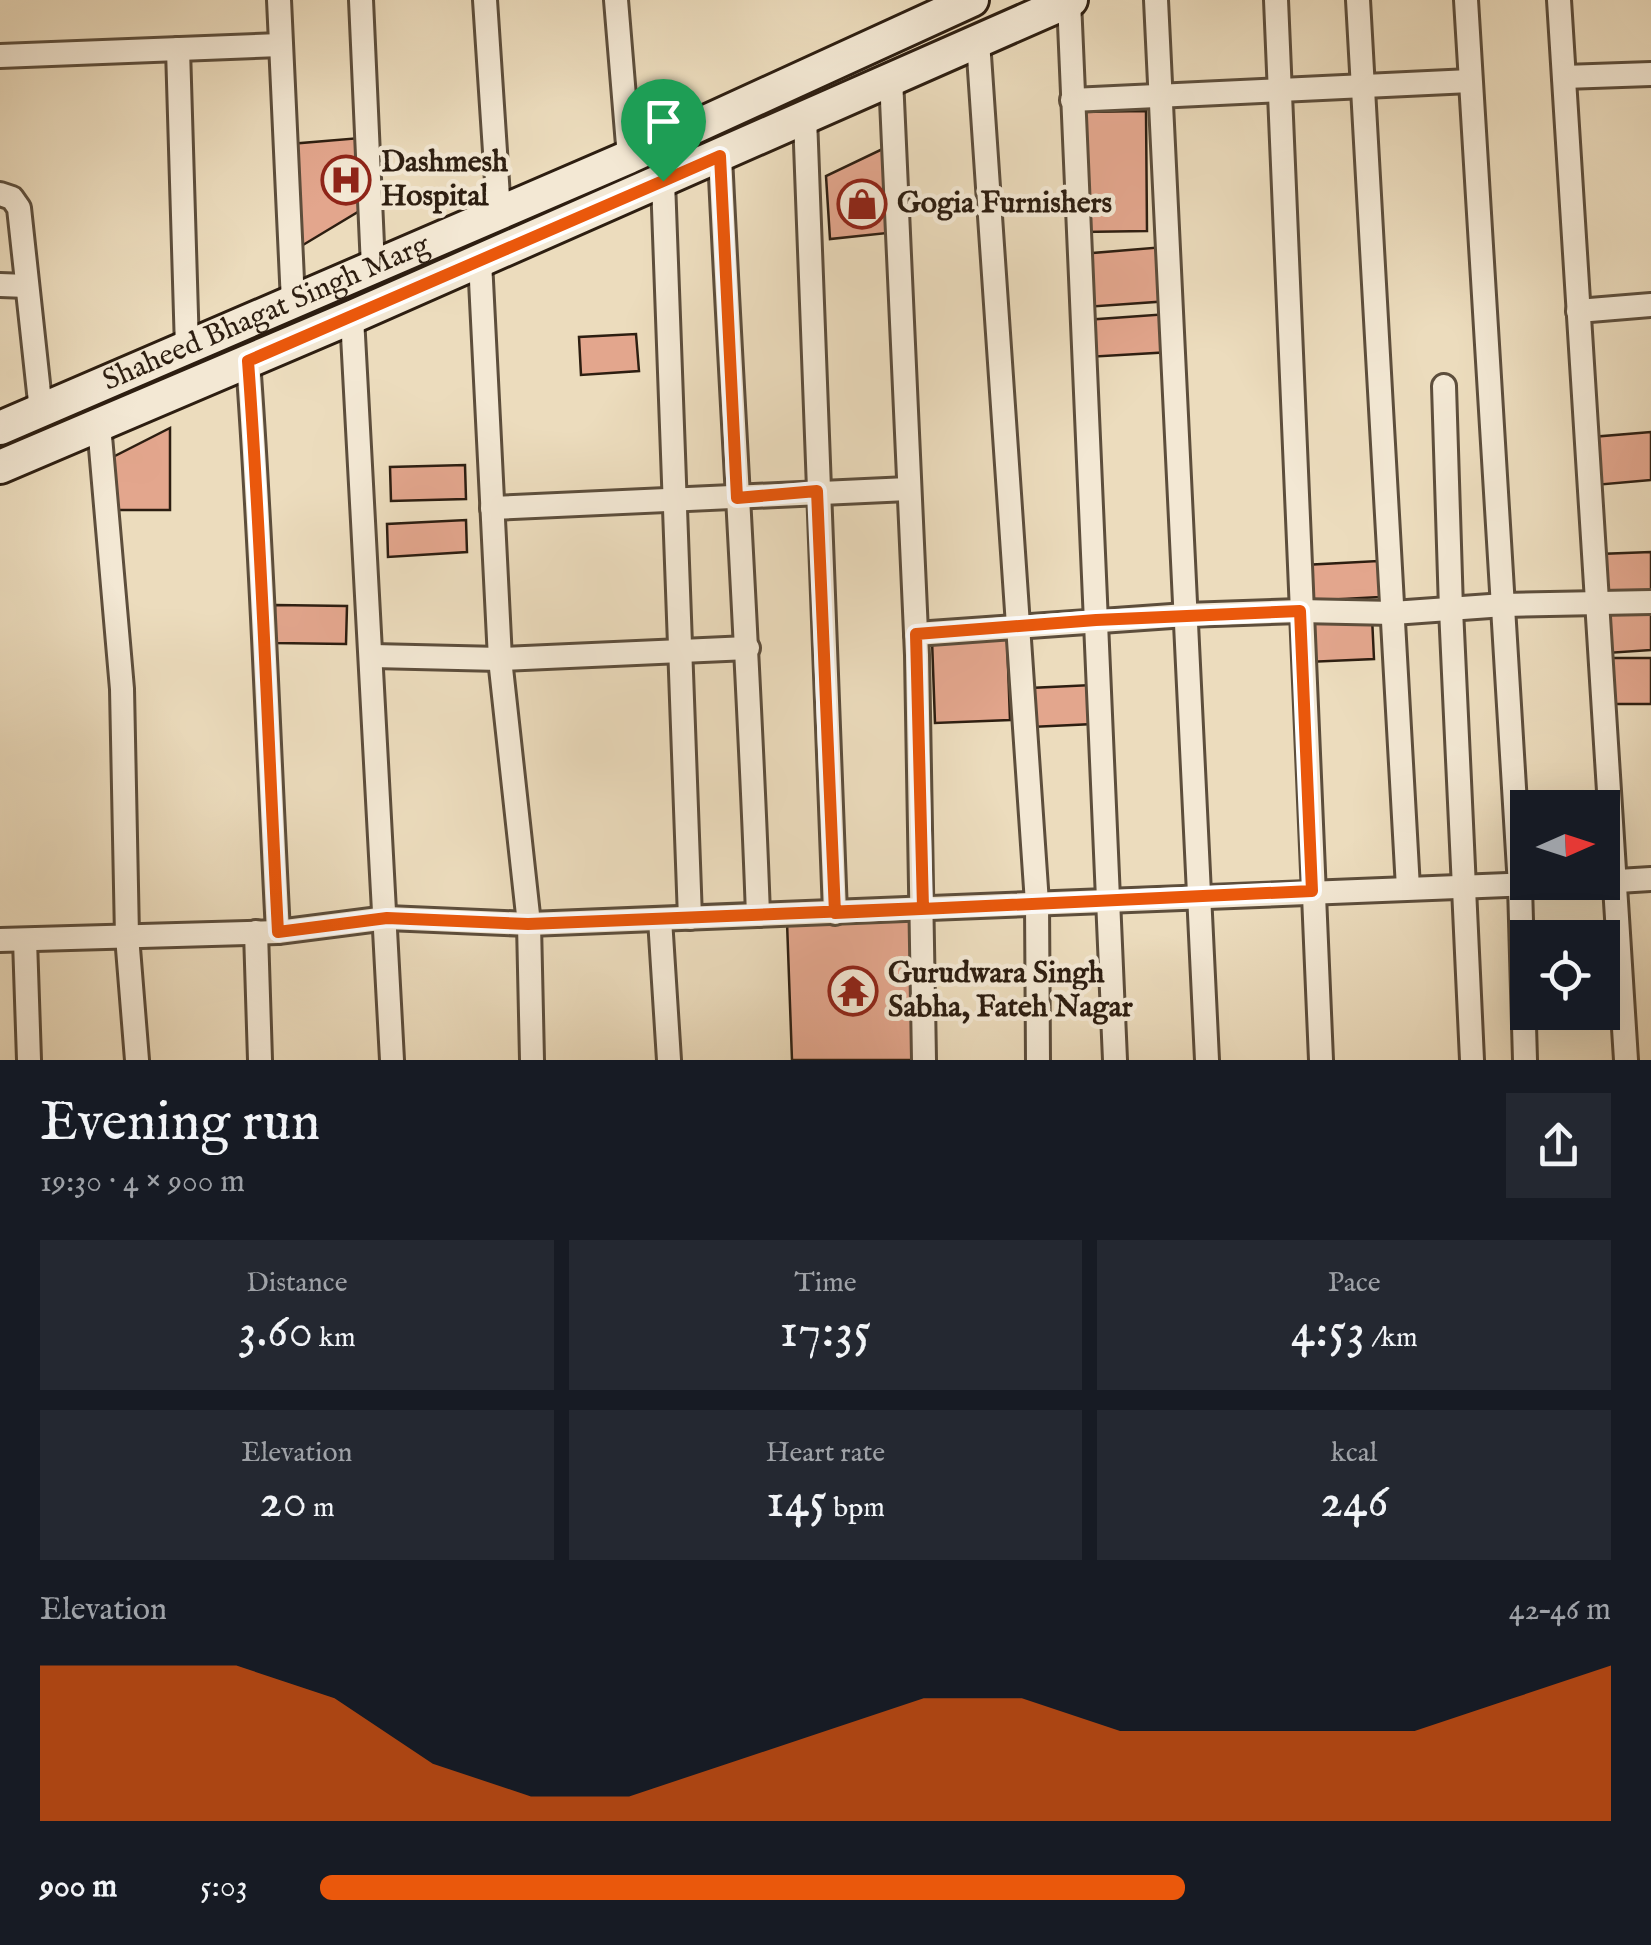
<!DOCTYPE html>
<meta charset="utf-8">
<style>
:root{--surface:#171b24;--page:#242831;--text:#f1f3f6;--muted:#9ea1a6;--accent:#ea580c}
body{margin:0;font-family:"IM FELL English",serif;background:var(--page);color:var(--text);height:100vh;display:flex;flex-direction:column;font-size:38px;white-space:nowrap}
*{box-sizing:border-box;margin:0}
p{font-size:32px;color:var(--muted)}
.icon{flex:none;width:55px;height:55px;fill:none;stroke:currentColor;stroke-width:2;stroke-linecap:round;stroke-linejoin:round}
.map{position:relative;height:1060px;overflow:hidden}
.panel{display:flex;flex-direction:column;background:var(--surface);flex:1}
.panel>*{flex:none}
.needle{width:65px;rotate:87deg}
.controls{position:absolute;left:1510px;top:790px;display:grid;gap:20px}
.controls a{display:grid;place-items:center;width:110px;height:110px;border-radius:0px;background:var(--surface);box-shadow:0 10px 40px #0002;font-size:50px}
.pin{position:absolute;display:grid;place-items:center;width:85px;height:85px;color:#fff;margin:-102px -42px;border-radius:50% 50% 50% 0;rotate:-45deg;box-shadow:0 0 10px #0007}
.pin .icon{rotate:45deg}
.round{display:grid;place-items:center;flex:none;width:105px;height:105px;border-radius:0px;background:var(--page)}
.head{display:flex;align-items:center;justify-content:space-between;height:170px;padding:0 40px}
h1{font-size:55px;font-weight:600;line-height:75px}
.figures{display:grid;grid-template-columns:repeat(3,1fr);gap:15px;height:170px;padding:10px 40px}
.figures div{display:grid;align-content:center;border-radius:0px;background:var(--page);text-align:center}
.figures b{font-size:50px;font-weight:600}
.figures small{font-size:28px;font-weight:400}
.figures p{font-size:28px}
.chart{height:280px;padding:20px 40px}
.chart p{display:flex;justify-content:space-between}
.chart svg{width:100%;height:180px;margin-top:10px;fill:var(--accent);opacity:.7}
ul{padding:0 40px;list-style:none;font-size:32px}
li{display:grid;grid-template-columns:160px 120px 1fr;align-items:center;height:75px}
li i{height:25px;border-radius:12px;background:var(--accent)}
.map>svg:first-child{display:block}
.building{fill:#e3a68d;stroke:#2d1e11;stroke-width:2.5}
.lines{fill:none;stroke-linecap:round;stroke-linejoin:round}
.street-casing{stroke:#5d4e3c;stroke-width:28}
.secondary-casing{stroke:#2d1e11;stroke-width:38}
.street{stroke:#f3e8d4;stroke-width:22}
.secondary{stroke:#f3e8d4;stroke-width:32}
.route-casing{stroke:#fff;stroke-width:20}
.route{stroke:#ea580c;stroke-width:12}
.labels{text-anchor:middle;dominant-baseline:central;stroke-width:9;stroke-linejoin:round;paint-order:stroke}
.poi-label{font-size:30px;font-weight:bold;fill:#2d1e11;stroke:#f3e8d4;text-anchor:start}
.street-label{font-size:30px;fill:#2d1e11;stroke:#f3e8d4}
</style>
<div class="map">
<svg width="1651" height="1060" viewBox="0 0 1651 1060">
<rect width="100%" height="100%" fill="#ecdcbd"/>
<filter id="stains"><feTurbulence type="fractalNoise" baseFrequency=".002" numOctaves="4"/><feColorMatrix values="0 0 0 0 .2 0 0 0 0 .09 0 0 0 0 .02 0 0 0 .5 -.17"/></filter>
<radialGradient id="worn" r=".72"><stop offset=".6" stop-color="#630" stop-opacity="0"/><stop offset="1" stop-color="#630" stop-opacity=".3"/></radialGradient>
<g class="building">
<path d="M1146,111L1147,231L1081,232L1080,112Z"/>
<path d="M360,138L361,210L298,248L290,144Z"/>
<path d="M893,144L897,232L830,239L826,176Z"/>
<path d="M1164,247L1169,301L1085,307L1081,254Z"/>
<path d="M1168,314L1171,352L1087,357L1085,320Z"/>
<path d="M636,334L639,371L581,375L579,337Z"/>
<path d="M170,428V510H113L111,458Z"/>
<path d="M1651,432V480L1595,485L1592,437Z"/>
<path d="M465,465L466,499L391,501L390,467Z"/>
<path d="M466,520L467,552L388,557L387,524Z"/>
<path d="M1651,552V590L1601,592L1599,554Z"/>
<path d="M1378,561L1380,597L1306,601L1304,565Z"/>
<path d="M275,605L347,606L346,644L274,643Z"/>
<path d="M1651,611V650L1607,653L1604,614Z"/>
<path d="M1372,617L1374,659L1307,662L1306,620Z"/>
<path d="M1007,638L1010,720L935,723L932,640Z"/>
<path d="M1607,658H1651V704H1608Z"/>
<path d="M1092,685L1093,724L1031,727L1030,688Z"/>
<path d="M917,917V1060H792L787,922Z"/>
</g>
<g class="lines">
<g class="street-casing">
<g id="street">
<path d="M279,0L293,302"/>
<path d="M361,0L373,267"/>
<path d="M485,0L499,212"/>
<path d="M616,0L629,157"/>
<path d="M1156,0L1207,1060"/>
<path d="M1276,0L1321,1060"/>
<path d="M1358,0L1408,888"/>
<path d="M1466,0L1520,886L1525,1060"/>
<path d="M1559,0L1626,1060"/>
<path d="M1069,1L1115,1060"/>
<path d="M978,41L1037,903L1038,1060"/>
<path d="M178,49L187,348"/>
<path d="M0,56L280,45"/>
<path d="M1564,77L1651,74"/>
<path d="M891,78L917,655L924,1060"/>
<path d="M1072,100L1470,81"/>
<path d="M805,118L835,913"/>
<path d="M720,156C732,409 749,662 758,915"/>
<path d="M663,181L690,918"/>
<path d="M0,194L12,198L19,208L41,411"/>
<path d="M480,261L500,659L529,924L532,1060"/>
<path d="M0,285L27,286"/>
<path d="M1578,311L1651,305"/>
<path d="M352,317L392,1060"/>
<path d="M248,361C262,551 268,742 278,932"/>
<path d="M1444,386L1451,609L1472,1060"/>
<path d="M99,425L122,689L127,936L137,1060"/>
<path d="M492,508L908,489"/>
<path d="M916,634L1186,615L1300,611L1393,613L1504,605L1651,602"/>
<path d="M373,656L500,659L748,648"/>
<path d="M1602,882L1651,879"/>
<path d="M660,919L669,1060"/>
<path d="M256,932L260,1060"/>
<path d="M0,940L278,932L387,918L529,924L1583,882"/>
<path d="M25,940L29,1060"/>
</g>
</g>
<g class="secondary-casing">
<g id="secondary">
<path id="s1" d="M0,428L629,157L972,0"/>
<path d="M0,467L352,317L1071,0"/>
</g>
</g>
<use href="#street" class="street"/>
<use href="#secondary" class="secondary"/>
</g>
<g class="lines">
<g class="route-casing">
<path id="route" d="M663,181L248,361C262,551 268,742 278,932L387,918L528,924L923,908L916,634L1096,620L1300,611L1312,891L835,913L817,491L737,498L720,156L663,181"/>
</g>
<use href="#route" class="route"/>
</g>
<defs>
<g id="hospital-ring" transform="scale(2.5)"><circle r="9.5" fill="#f3e8d4" stroke="#8f2418" stroke-width="1.5"/><path d="M-5-5h3v3.5h4V-5h3V5h-3V1.5h-4V5h-3Z" fill="#8f2418"/></g>
<g id="shop-ring" transform="scale(2.5)"><circle r="9.5" fill="#f3e8d4" stroke="#8f2418" stroke-width="1.5"/><path d="M-5-2.5h2.3a2.7 3.5 0 0 1 5.4 0H5L5.5 6h-11ZM-1.5-2.5h3a1.5 2.3 0 0 0-3 0Z" fill="#8f2418"/></g>
<g id="temple-ring" transform="scale(2.5)"><circle r="9.5" fill="#f3e8d4" stroke="#8f2418" stroke-width="1.5"/><path d="M0-6L5-2H3V0L6.5 2.5H4V6H1.5V3h-3V6H-4V2.5H-6.5L-3 0V-2H-5Z" fill="#8f2418"/></g>
</defs>
<g fill-rule="evenodd">
<use href="#hospital-ring" x="346" y="180"/>
<use href="#shop-ring" x="862" y="204"/>
<use href="#temple-ring" x="853" y="991"/>
</g>
<g class="labels">
<g class="poi-label">
<text x="381" y="163">Dashmesh<tspan x="381" dy="34">Hospital</tspan></text>
<text x="897" y="204">Gogia Furnishers</text>
<text x="888" y="974">Gurudwara Singh<tspan x="888" dy="34">Sabha, Fateh Nagar</tspan></text>
</g>
<g class="street-label">
<text stroke="none"><textPath href="#s1" startOffset="290">Shaheed Bhagat Singh Marg</textPath></text>
</g>
</g>
<rect width="100%" height="100%" filter="url(#stains)"/>
<rect width="100%" height="100%" fill="url(#worn)"/>
</svg>
<div class="controls">
<a><svg class="needle" viewBox="-14 -14 28 28"><path d="M0-13l5 13h-10z" fill="#e53935"/><path d="M0 13l5-13h-10z" fill="#9ea1a6"/></svg></a>
<a><svg class="icon" aria-label="locate" viewBox="0 0 24 24"><circle cx="12" cy="12" r="6"/><path d="M12 2v4M12 18v4M2 12h4M18 12h4"/></svg></a>
</div>
<div class="pin" style="left:663px;top:181px;background:#1e9e55"><svg class="icon" aria-label="arrive" viewBox="0 0 24 24"><path d="M6 21V4h12l-3 4 3 4H6"/></svg></div>
</div>
<section class="panel">
<div class="head"><div><h1>Evening run</h1><p>19:30 · 4 × 900 m</p></div><a class="round"><svg class="icon" aria-label="share" viewBox="0 0 24 24"><path d="M12 15V3M7 8l5-5 5 5M5 13v7h14v-7"/></svg></a></div>
<div class="figures">
<div><p>Distance</p><b>3.60<small> km</small></b></div>
<div><p>Time</p><b>17:35</b></div>
<div><p>Pace</p><b>4:53<small> /km</small></b></div>
</div>
<div class="figures">
<div><p>Elevation</p><b>20<small> m</small></b></div>
<div><p>Heart rate</p><b>145<small> bpm</small></b></div>
<div><p>kcal</p><b>246</b></div>
</div>
<div class="chart"><p><span>Elevation</span>42–46 m</p>
<svg viewBox="0 0 160 44" preserveAspectRatio="none"><path d="M0 44V6L10 6L20 6L30 14L40 30L50 38L60 38L70 30L80 22L90 14L100 14L110 22L120 22L130 22L140 22L150 14L160 6V44z"/></svg>
</div>
<ul>
<li><b>900 m</b>5:03<i style="width:67%"></i></li>
</ul>
</section>
